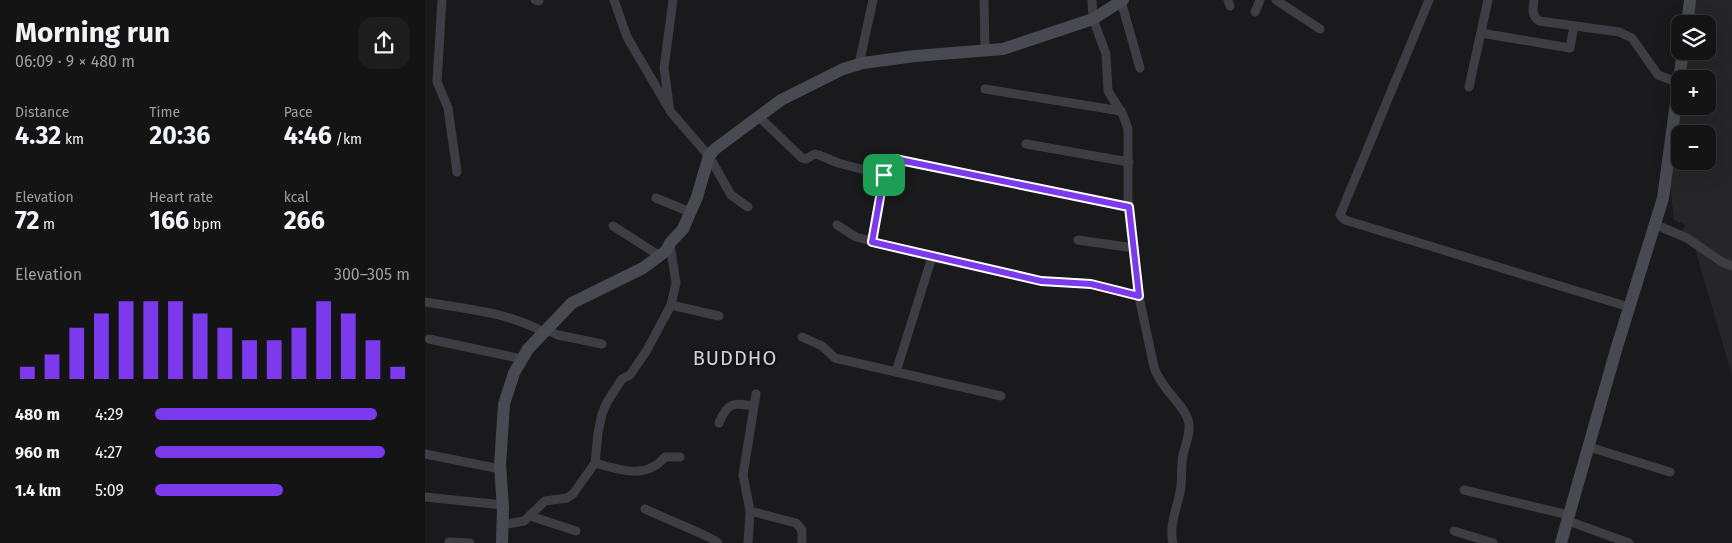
<!DOCTYPE html>
<meta charset="utf-8">
<style>
:root{--surface:#141415;--page:#1d1d1e;--text:#f1f3f6;--muted:#9d9ea0;--line:#333334;--accent:#7c3aed}
body{margin:0;font-family:"Fira Sans",sans-serif;background:var(--page);color:var(--text);height:100vh;display:flex;flex-direction:column;font-size:19px;white-space:nowrap}
*{box-sizing:border-box;margin:0}
p{font-size:16px;color:var(--muted)}
.icon{flex:none;width:28px;height:28px;fill:none;stroke:currentColor;stroke-width:2;stroke-linecap:round;stroke-linejoin:round}
.map{position:relative;flex:1;overflow:hidden}
.panel{display:flex;flex-direction:column;background:var(--surface);width:425px}
.panel>*{flex:none}
.tools{position:absolute;left:1246px;top:15px;display:grid;gap:10px}
.tools a{display:grid;place-items:center;width:45px;height:45px;border-radius:10px;background:var(--surface);box-shadow:0 5px 20px #0002,0 0 0 1px var(--line);font-size:25px}
.pin{position:absolute;display:grid;place-items:center;width:42px;height:42px;color:#fff;margin:-21px;border-radius:10px;box-shadow:0 2px 8px #0006}
.round{display:grid;place-items:center;flex:none;width:52px;height:52px;border-radius:15px;background:var(--page)}
.head{display:flex;align-items:center;justify-content:space-between;height:85px;padding:0 15px}
h1{font-size:28px;font-weight:700;line-height:38px}
.figures{display:grid;grid-template-columns:repeat(3,1fr);gap:8px;height:85px;padding:5px 15px}
.figures div{display:grid;align-content:center}
.figures b{font-size:25px;font-weight:700}
.figures small{font-size:14px;font-weight:400}
.figures p{font-size:14px}
.chart{height:140px;padding:10px 15px}
.chart p{display:flex;justify-content:space-between}
.chart svg{width:100%;height:90px;margin-top:5px;stroke:var(--accent);stroke-width:6}
ul{padding:0 15px;list-style:none;font-size:16px}
li{display:grid;grid-template-columns:80px 60px 1fr;align-items:center;height:38px}
li i{height:12px;border-radius:6px;background:var(--accent)}
main{display:flex;flex:1;min-height:0}
.map>svg:first-child{display:block}
.built{fill:#262629;fill-rule:evenodd}
.lines{fill:none;stroke-linecap:round;stroke-linejoin:round}
.street{stroke:#3d3d43;stroke-width:9}
.secondary{stroke:#494a51;stroke-width:12}
.route-casing{stroke:#fff;stroke-width:10}
.route{stroke:#7c3aed;stroke-width:6}
.labels{text-anchor:middle;dominant-baseline:central;stroke-width:5;stroke-linejoin:round;paint-order:stroke}
.quarter-label{font-size:20px;letter-spacing:1px;fill:#cecfd7;stroke:#151517}
</style>
<main>
<section class="panel">
<div class="head"><div><h1>Morning run</h1><p>06:09 · 9 × 480 m</p></div><a class="round"><svg class="icon" aria-label="share" viewBox="0 0 24 24"><path d="M12 15V3M7 8l5-5 5 5M5 13v7h14v-7"/></svg></a></div>
<div class="figures">
<div><p>Distance</p><b>4.32<small> km</small></b></div>
<div><p>Time</p><b>20:36</b></div>
<div><p>Pace</p><b>4:46<small> /km</small></b></div>
</div>
<div class="figures">
<div><p>Elevation</p><b>72<small> m</small></b></div>
<div><p>Heart rate</p><b>166<small> bpm</small></b></div>
<div><p>kcal</p><b>266</b></div>
</div>
<div class="chart"><p><span>Elevation</span>300–305 m</p>
<svg viewBox="0 0 160 44" preserveAspectRatio="none"><path d="M5 44V38M15 44V32M25 44V19M35 44V12M45 44V6M55 44V6M65 44V6M75 44V12M85 44V19M95 44V25M105 44V25M115 44V19M125 44V6M135 44V12M145 44V25M155 44V38"/></svg>
</div>
<ul>
<li><b>480 m</b>4:29<i style="width:87%"></i></li>
<li><b>960 m</b>4:27<i style="width:90%"></i></li>
<li><b>1.4 km</b>5:09<i style="width:50%"></i></li>
</ul>
</section>
<div class="map">
<svg width="1307" height="543" viewBox="0 0 1307 543">
<rect width="100%" height="100%" fill="#1a1a1c"/>
<path class="built" d="M1268,0H1307V375L1270,249L1252,237L1261,225L1249,220L1245,185L1255,106H1282V79H1258L1261,51H1282V24H1265ZM1255,134H1282V161H1255Z"/>
<g class="lines">
<g class="street">
<path d="M17,0L12,82L23,108L32,172"/>
<path d="M110,0L114,1"/>
<path d="M189,0L202,37L243,107"/>
<path d="M248,0L239,68L245,111L284,156L306,195L323,207"/>
<path d="M559,0L560,51"/>
<path d="M667,0L668,19L681,54L683,91L698,115L703,129V199L713,292L729,367C736,390 763,407 764,425C765,434 760,446 758,455C756,465 757,476 756,486C754,505 743,524 748,543"/>
<path d="M803,0L805,6"/>
<path d="M851,0L895,29"/>
<path d="M1004,0L915,215L920,220L1204,307"/>
<path d="M1109,0C1108,9 1106,15 1114,21L1194,32L1207,38L1233,75L1254,83"/>
<path d="M696,1L715,68"/>
<path d="M830,12L835,0"/>
<path d="M1056,33L1145,48L1149,26"/>
<path d="M434,64L448,0"/>
<path d="M1044,87L1063,0"/>
<path d="M560,89L696,111"/>
<path d="M333,116L377,158L381,159L390,154L394,155L413,163L459,175"/>
<path d="M601,144L704,162"/>
<path d="M231,198L265,212"/>
<path d="M1229,224L1262,238L1297,262L1307,266"/>
<path d="M412,225L431,237L507,257L616,281L666,284L714,296"/>
<path d="M188,226L235,256"/>
<path d="M653,240L709,248"/>
<path d="M447,242L461,166L469,159L704,207"/>
<path d="M0,302C40,309 84,312 120,333"/>
<path d="M246,305L294,316"/>
<path d="M122,330L133,335L177,344"/>
<path d="M377,337L397,346L410,358L576,396"/>
<path d="M4,339L97,359"/>
<path d="M471,372L507,257"/>
<path d="M294,423C302,403 308,402 328,406"/>
<path d="M1164,447L1245,472"/>
<path d="M0,454L75,469"/>
<path d="M170,463C195,470 221,480 240,457H255"/>
<path d="M1039,490L1144,515"/>
<path d="M0,497L78,505"/>
<path d="M220,509C230,514 291,539 293,543"/>
<path d="M325,511L371,523L377,530V543"/>
<path d="M105,516L151,531"/>
<path d="M1143,521L1204,543"/>
<path d="M77,525L99,521L120,501L142,498L148,494L170,463L173,433L177,414L182,402L197,379L205,375L222,350L246,305L251,283L245,244"/>
<path d="M1029,531L1068,543"/>
<path d="M24,542L45,543"/>
<path d="M323,543L325,511L318,475L331,394"/>
</g>
<g class="secondary">
<path d="M1262,24L1265,0"/>
<path d="M77,543L78,508L75,465L79,404L89,373L103,349L147,303L218,268L241,251L245,243L258,229L272,197L284,156L290,149L356,100L418,69L438,63L490,56L578,49L668,19L698,0"/>
<path d="M1136,543L1191,350L1238,198L1258,51"/>
</g>
</g>
<g class="lines">
<g class="route-casing">
<path id="route" d="M470,159L704,207L714,296L666,284L616,281L447,242L459,175L461,166Z"/>
</g>
<use href="#route" class="route"/>
</g>
<g class="labels">
<g class="quarter-label">
<text x="310" y="358">BUDDHO</text>
</g>
</g>
</svg>
<div class="tools">
<a><svg class="icon" aria-label="layers" viewBox="0 0 24 24"><path d="M12 4l9 5-9 5-9-5zM3 14l9 5 9-5"/></svg></a>
<a>+</a>
<a>−</a>
</div>
<div class="pin" style="left:459px;top:175px;background:#1e9e55"><svg class="icon" aria-label="arrive" viewBox="0 0 24 24"><path d="M6 21V4h12l-3 4 3 4H6"/></svg></div>
</div>
</main>
